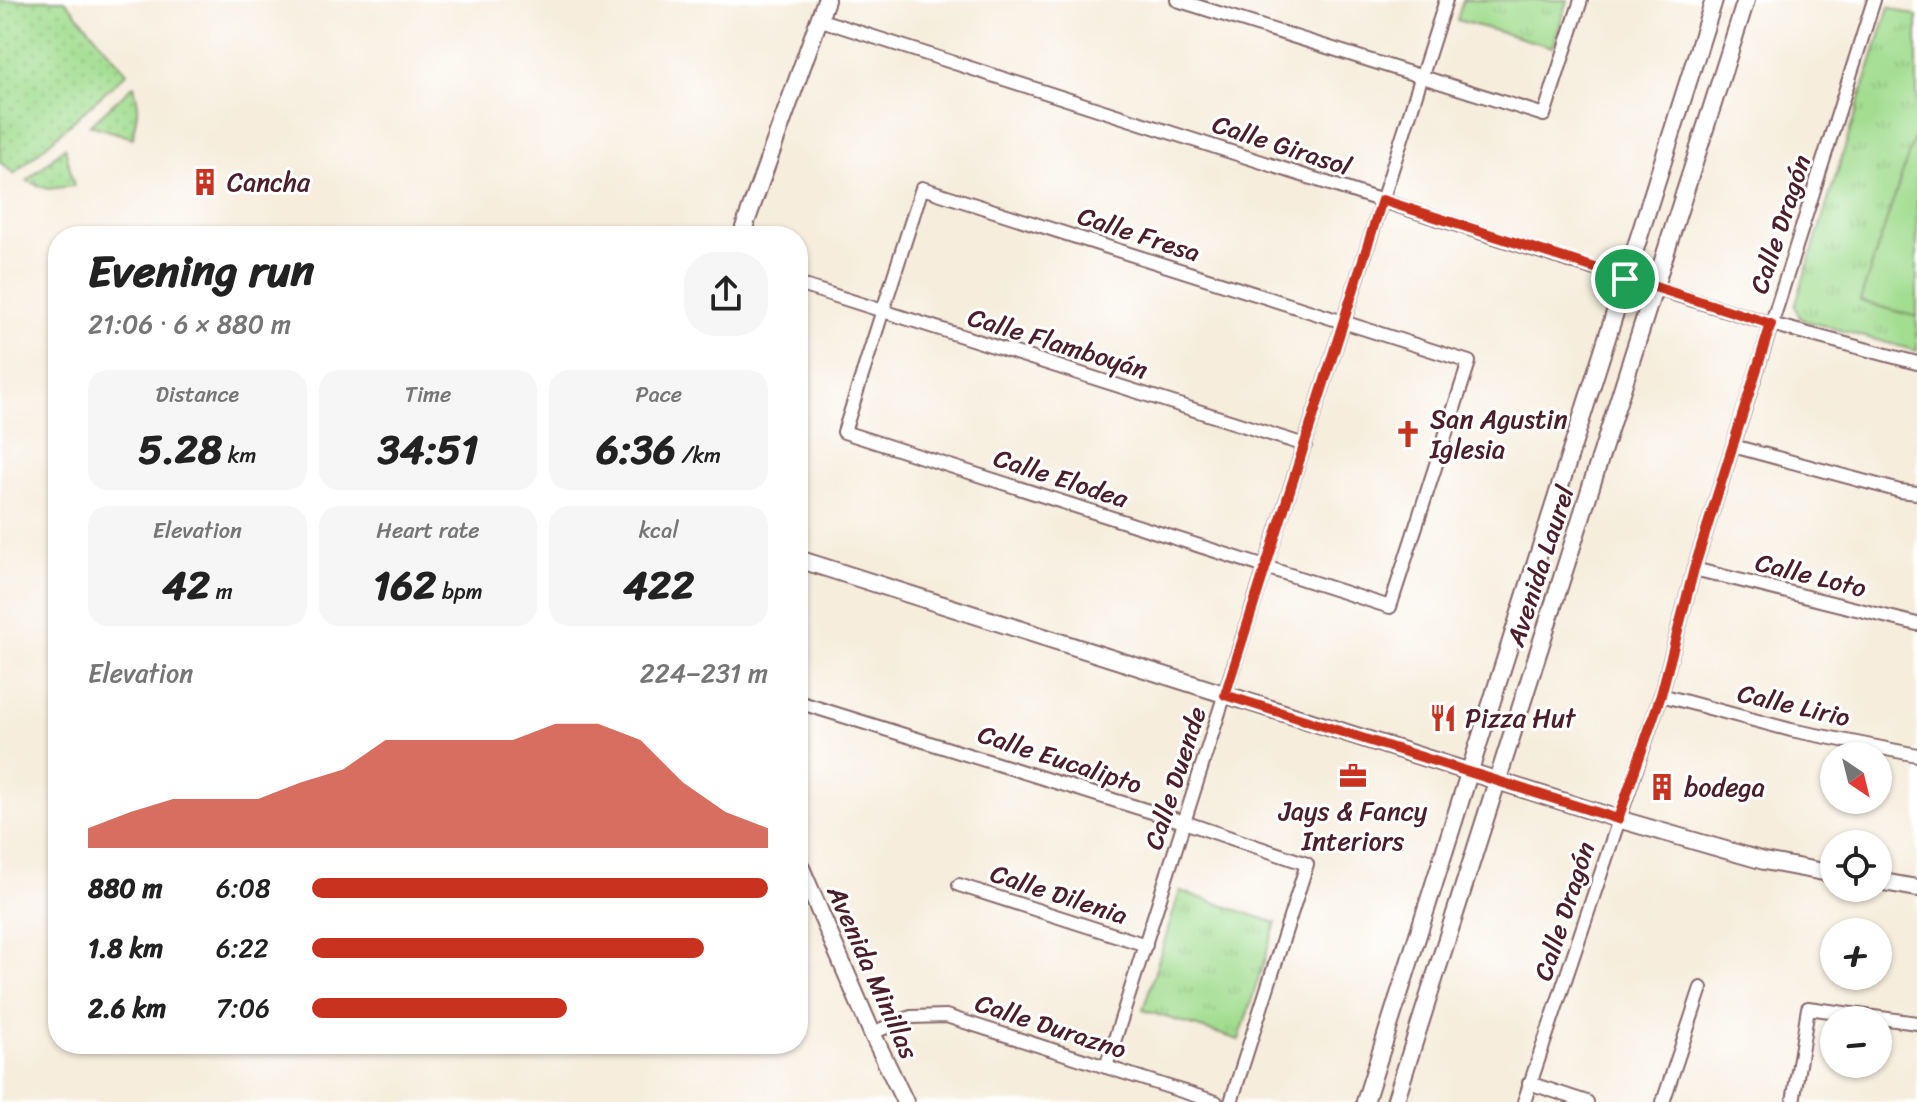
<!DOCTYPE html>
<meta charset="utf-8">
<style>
:root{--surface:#fff;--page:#f6f6f6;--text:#222;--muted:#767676;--accent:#c8321e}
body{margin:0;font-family:Sriracha,sans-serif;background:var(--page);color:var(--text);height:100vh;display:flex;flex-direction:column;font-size:30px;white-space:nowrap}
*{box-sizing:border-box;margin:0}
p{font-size:26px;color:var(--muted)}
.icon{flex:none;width:44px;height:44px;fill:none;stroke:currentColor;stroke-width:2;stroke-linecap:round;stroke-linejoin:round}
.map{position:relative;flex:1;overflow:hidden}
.panel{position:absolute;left:48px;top:226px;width:760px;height:828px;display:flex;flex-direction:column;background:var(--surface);border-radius:32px;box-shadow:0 2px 6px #0004}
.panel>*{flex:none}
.needle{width:52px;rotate:145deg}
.buttons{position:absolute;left:1820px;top:742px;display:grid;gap:16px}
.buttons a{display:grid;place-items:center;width:72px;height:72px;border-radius:50%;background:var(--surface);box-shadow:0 2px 6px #0004;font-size:40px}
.pin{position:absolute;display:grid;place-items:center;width:68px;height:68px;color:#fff;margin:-34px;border:4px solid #fff;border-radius:50%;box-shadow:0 2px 8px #0007}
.round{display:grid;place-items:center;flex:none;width:84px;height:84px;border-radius:32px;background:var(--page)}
.overview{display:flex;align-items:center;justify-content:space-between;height:136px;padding:0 40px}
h1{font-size:44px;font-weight:800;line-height:60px}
.stats{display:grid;grid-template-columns:repeat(3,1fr);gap:12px;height:136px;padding:8px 40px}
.stats div{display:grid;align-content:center;border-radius:20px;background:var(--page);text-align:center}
.stats b{font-size:40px;font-weight:800}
.stats small{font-size:22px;font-weight:400}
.stats p{font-size:22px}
.chart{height:224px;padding:16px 40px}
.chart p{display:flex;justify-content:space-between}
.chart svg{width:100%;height:144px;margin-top:8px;fill:var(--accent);opacity:.7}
ul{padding:0 40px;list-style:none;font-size:26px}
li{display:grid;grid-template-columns:128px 96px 1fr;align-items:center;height:60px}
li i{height:20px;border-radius:10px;background:var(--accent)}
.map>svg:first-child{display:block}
.grass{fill:url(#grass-dots);stroke:#767e5e;stroke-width:2}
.park{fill:url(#park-tufts);stroke:#767e5e;stroke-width:2}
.pitch{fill:#a2dd90;stroke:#767e5e;stroke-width:2}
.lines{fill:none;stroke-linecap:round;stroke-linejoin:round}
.street-casing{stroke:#866769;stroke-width:16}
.secondary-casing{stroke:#866769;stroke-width:20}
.street{stroke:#fff;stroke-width:12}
.secondary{stroke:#fff;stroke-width:16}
.route-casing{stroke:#fff;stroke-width:16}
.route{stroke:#c8321e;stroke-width:10}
.labels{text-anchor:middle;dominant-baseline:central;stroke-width:6;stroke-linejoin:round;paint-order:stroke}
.street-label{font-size:26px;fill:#4a1f2b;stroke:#fff}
.poi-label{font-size:26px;fill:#4a1f2b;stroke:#fff;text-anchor:start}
</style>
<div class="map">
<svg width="1917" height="1102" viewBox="0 0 1917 1102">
<defs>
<pattern id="grass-dots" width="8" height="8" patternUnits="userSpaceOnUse" patternTransform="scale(2)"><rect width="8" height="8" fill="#a2dd90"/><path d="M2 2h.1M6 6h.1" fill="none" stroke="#8dbd7c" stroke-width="1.8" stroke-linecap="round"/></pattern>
<pattern id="park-tufts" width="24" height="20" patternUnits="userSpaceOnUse" patternTransform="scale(2)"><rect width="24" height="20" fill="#a2dd90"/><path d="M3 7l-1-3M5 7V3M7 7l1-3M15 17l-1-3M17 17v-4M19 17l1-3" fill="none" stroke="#8dbd7c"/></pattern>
</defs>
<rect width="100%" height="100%" fill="#fff"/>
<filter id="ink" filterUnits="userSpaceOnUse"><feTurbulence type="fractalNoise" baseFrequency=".0125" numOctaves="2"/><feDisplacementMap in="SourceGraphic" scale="16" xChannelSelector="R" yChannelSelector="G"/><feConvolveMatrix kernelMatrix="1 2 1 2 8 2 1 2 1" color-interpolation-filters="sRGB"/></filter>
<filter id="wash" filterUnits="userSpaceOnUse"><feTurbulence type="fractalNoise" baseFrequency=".006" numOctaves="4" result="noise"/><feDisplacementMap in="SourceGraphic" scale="32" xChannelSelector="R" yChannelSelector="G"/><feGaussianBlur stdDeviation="1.8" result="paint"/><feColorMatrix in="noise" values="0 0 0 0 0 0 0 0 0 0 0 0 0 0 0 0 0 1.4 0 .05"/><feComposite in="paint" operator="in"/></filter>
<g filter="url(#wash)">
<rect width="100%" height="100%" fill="#f6eddc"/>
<g class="grass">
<path d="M0,0H65L127,73L14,174L0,162Z"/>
<path d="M134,85L138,105L133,138L90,125Z"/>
<path d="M65,147L74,186L48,189L27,181Z"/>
</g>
<g class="park">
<path d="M1463,0H1568L1553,47L1457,20Z"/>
<path d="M1889,7L1917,16V351L1806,321L1800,318L1795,306Z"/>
<path d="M1180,891L1276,923L1239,1040L1143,1010Z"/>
</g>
<path class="pitch" d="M1917,129V317L1860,301Z"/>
</g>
<g filter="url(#ink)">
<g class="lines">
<g class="street-casing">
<g id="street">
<path d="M1177,0L1544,115L1581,0"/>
<path d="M818,19L1625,279L1771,324L1917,363"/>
<path d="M922,188L1469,362L1390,607L844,432Z"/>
<path d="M798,284L1305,445"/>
<path d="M1733,446L1900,491L1917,493"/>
<path d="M1694,569L1917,624"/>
<path d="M1661,695L1791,730L1917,755"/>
<path d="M798,702L1184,822L1307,864L1231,1102"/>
<path d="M959,885L1146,945"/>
<path d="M872,1033L911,1017L946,1016L1216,1102"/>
<path d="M1106,1067L1446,0"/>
<path d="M1529,1083L1587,1102"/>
<path d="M1524,1102L1661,695L1694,569L1874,0"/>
<path d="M1663,1102L1701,988"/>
<path d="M1793,1102L1808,1008L1917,1023"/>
</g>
</g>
<g class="secondary-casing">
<g id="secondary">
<path d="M741,236L826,0"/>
<path d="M798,559L1618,819L1764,861L1834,874"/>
<path d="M798,861L872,1033L905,1102"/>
<path d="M1878,881L1917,888"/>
<path d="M1365,1102L1714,0"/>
<path d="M1395,1102L1746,0"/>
</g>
</g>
<use href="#street" class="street"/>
<use href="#secondary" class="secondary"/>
</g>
</g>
<g class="lines" filter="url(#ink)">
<g class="route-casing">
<path id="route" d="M1382,200L1771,324L1694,569L1661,695L1618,819L1225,695Z"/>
</g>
<use href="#route" class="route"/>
</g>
<defs>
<g id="building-bare" transform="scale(2.16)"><path d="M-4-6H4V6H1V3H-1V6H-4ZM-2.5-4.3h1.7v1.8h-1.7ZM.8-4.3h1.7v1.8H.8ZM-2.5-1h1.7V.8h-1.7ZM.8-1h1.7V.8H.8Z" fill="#c8321e" stroke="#fff" stroke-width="2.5" paint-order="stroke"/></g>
<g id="church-bare" transform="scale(2.16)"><path d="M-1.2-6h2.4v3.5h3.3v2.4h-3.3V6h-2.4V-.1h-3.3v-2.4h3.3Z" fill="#c8321e" stroke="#fff" stroke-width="2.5" paint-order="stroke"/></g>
<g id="restaurant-bare" transform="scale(2.16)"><path d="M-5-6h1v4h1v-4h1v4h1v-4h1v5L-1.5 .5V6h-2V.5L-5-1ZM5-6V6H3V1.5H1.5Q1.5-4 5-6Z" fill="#c8321e" stroke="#fff" stroke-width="2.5" paint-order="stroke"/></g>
<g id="office-bare" transform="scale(2.16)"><path d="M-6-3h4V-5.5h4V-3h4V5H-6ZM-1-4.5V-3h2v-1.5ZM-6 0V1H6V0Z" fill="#c8321e" stroke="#fff" stroke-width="2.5" paint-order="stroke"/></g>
</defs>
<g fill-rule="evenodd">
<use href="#building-bare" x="205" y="182"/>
<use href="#church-bare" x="1408" y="434"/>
<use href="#restaurant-bare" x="1443" y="718"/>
<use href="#office-bare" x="1353" y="776"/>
<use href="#building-bare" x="1662" y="787"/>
</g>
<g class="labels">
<g class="street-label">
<text transform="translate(1282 145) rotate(18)">Calle Girasol</text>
<text transform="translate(1780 224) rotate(-72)">Calle Dragón</text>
<text transform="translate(1139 234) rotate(18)">Calle Fresa</text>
<text transform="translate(1058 343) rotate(17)">Calle Flamboyán</text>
<text transform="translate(1061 478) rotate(18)">Calle Elodea</text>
<text transform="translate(1540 566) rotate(-72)">Avenida Laurel</text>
<text transform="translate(1811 575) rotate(14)">Calle Loto</text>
<text transform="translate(1794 705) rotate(13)">Calle Lirio</text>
<text transform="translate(1060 759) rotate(18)">Calle Eucalipto</text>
<text transform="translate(1175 778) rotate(-72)">Calle Duende</text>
<text transform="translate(1059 894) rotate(18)">Calle Dilenia</text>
<text transform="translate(1564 911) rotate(-72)">Calle Dragón</text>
<text transform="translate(873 972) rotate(66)">Avenida Minillas</text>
<text transform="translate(1051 1026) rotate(18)">Calle Durazno</text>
</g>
<g class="poi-label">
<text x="227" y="182">Cancha</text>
<text x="1430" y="419">San Agustin<tspan x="1430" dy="30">Iglesia</tspan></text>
<text x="1465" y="718">Pizza Hut</text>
<text x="1684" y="787">bodega</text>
<text x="1353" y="811" text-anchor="middle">Jays &amp; Fancy<tspan x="1353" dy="30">Interiors</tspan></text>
</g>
</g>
</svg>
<div class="buttons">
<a><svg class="needle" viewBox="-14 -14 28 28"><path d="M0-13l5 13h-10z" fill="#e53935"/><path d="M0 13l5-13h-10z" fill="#767676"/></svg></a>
<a><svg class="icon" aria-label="locate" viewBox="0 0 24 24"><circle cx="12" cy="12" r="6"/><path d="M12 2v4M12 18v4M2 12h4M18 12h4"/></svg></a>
<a>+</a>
<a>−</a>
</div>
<div class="pin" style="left:1625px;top:279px;background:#1e9e55"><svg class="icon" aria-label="arrive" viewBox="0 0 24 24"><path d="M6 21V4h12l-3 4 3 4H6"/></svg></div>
<section class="panel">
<div class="overview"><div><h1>Evening run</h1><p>21:06 · 6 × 880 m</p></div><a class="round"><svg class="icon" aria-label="share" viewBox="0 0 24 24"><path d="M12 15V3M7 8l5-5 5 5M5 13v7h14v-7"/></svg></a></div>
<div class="stats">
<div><p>Distance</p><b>5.28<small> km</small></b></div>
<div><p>Time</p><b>34:51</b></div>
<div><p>Pace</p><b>6:36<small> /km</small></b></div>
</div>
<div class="stats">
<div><p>Elevation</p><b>42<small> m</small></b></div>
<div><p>Heart rate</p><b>162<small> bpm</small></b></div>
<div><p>kcal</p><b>422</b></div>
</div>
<div class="chart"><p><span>Elevation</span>224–231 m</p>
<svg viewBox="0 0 160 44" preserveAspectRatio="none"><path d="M0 44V38L10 33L20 29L30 29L40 29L50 24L60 20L70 11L80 11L90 11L100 11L110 6L120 6L130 11L140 24L150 33L160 38V44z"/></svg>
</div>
<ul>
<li><b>880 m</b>6:08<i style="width:100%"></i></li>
<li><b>1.8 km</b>6:22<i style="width:86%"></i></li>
<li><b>2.6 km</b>7:06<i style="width:56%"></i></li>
</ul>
</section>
</div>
